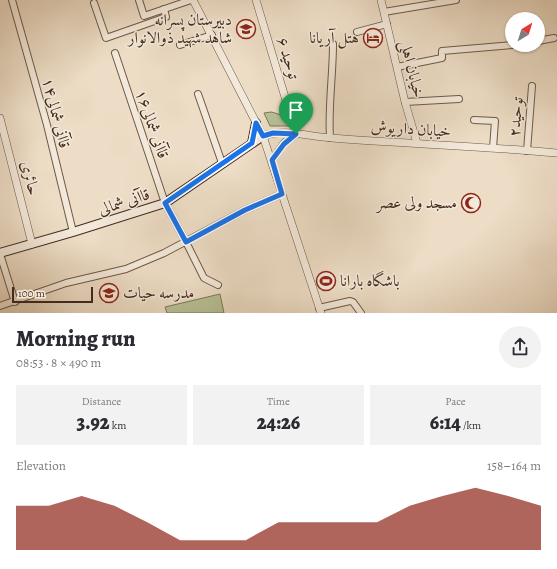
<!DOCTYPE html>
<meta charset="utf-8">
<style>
:root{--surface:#fff;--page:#f2f2f3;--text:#2b2b33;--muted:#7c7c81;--accent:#8f2418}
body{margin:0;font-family:Alegreya,Amiri,serif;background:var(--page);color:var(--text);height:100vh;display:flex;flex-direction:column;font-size:15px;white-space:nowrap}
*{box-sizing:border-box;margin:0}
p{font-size:13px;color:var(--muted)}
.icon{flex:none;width:22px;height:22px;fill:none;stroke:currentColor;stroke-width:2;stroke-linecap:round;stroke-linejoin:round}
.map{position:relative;height:313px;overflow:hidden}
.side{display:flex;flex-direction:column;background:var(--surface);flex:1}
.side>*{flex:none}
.needle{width:26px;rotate:38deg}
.fabs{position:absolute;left:505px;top:12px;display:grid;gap:8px}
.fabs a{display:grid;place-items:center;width:40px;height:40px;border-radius:50%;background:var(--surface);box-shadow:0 1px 3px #0004;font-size:20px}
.scale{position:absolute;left:12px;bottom:10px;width:81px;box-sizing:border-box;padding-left:4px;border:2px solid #452b1d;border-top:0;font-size:11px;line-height:14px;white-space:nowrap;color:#452b1d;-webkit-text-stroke:3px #f3e9da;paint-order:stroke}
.pin{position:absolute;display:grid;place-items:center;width:34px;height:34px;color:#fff;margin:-41px -17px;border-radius:50% 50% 50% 0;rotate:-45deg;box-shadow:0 0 4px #0007}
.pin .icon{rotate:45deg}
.round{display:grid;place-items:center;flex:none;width:42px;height:42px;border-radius:21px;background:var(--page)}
.headline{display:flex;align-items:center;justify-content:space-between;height:68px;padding:0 16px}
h1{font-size:22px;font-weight:800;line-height:30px}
.metrics{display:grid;grid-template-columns:repeat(3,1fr);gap:6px;height:68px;padding:4px 16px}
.metrics div{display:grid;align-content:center;border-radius:0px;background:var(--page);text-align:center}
.metrics b{font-size:20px;font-weight:800}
.metrics small{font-size:11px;font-weight:400}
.metrics p{font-size:11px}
.chart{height:112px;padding:8px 16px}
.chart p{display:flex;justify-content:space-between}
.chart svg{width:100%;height:72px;margin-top:4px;fill:var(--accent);opacity:.7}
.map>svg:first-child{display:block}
.green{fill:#b7c196;stroke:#7e765a}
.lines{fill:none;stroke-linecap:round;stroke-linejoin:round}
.minor-casing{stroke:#6f5847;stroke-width:8}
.tertiary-casing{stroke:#6f5847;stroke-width:8}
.secondary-casing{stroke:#452b1d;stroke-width:10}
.minor{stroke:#f3e9da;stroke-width:6}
.tertiary{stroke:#f3e9da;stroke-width:7}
.secondary{stroke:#f3e9da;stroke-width:8}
.route-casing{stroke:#fff;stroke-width:8}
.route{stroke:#1a73e8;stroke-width:5}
.labels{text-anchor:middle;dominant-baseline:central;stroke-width:3;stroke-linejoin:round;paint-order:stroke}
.poi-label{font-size:16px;fill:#452b1d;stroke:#f3e9da;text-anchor:end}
.street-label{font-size:16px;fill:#452b1d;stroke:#f3e9da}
</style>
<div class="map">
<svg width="557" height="313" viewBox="0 0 557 313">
<rect width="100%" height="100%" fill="#edddc6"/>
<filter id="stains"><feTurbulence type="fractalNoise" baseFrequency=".005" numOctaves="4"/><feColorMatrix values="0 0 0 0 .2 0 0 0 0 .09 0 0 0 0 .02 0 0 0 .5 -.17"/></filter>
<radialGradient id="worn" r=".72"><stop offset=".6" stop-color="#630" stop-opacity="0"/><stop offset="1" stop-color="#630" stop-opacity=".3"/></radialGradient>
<g class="green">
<path d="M271,112C280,114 288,117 290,126H270L264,113Z"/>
<path d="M220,294L224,313H167L165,307Z"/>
</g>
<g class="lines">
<g class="minor-casing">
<g id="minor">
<path d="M12,0L47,125L73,232"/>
<path d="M139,0L144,16L191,0"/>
<path d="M94,3L106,38L166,17L164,9"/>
<path d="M384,12L456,0"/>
<path d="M357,32L387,24"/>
<path d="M538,41L554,38"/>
<path d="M180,45L212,35"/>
<path d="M115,53L165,203L186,242L204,278L218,285"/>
<path d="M397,67L442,58V51L512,45"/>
<path d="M198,94L222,163"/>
<path d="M405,102L459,99"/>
<path d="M474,120L495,121L493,148"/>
<path d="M330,138C328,107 333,75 333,44"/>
<path d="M527,151L532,86"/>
<path d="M0,254L15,302"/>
<path d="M0,306L66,283L126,269L164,253L245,210L282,194"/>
<path d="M319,308L350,301L353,302L361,313"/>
</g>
</g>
<g class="tertiary-casing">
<g id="tertiary">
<path d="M193,0L263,136L321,313"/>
<path d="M256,0L296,134L284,143L272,160"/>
<path d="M381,0L405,102L417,143"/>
<path d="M0,118L32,244"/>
<path d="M263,136C285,128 309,137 332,138C407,144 482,146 557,153"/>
</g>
</g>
<g class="secondary-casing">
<g id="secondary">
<path d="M252,143L256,123"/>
<path d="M0,253L73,232L165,203L263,136"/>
</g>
</g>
<use href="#minor" class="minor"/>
<use href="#tertiary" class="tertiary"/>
<use href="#secondary" class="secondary"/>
</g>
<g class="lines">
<g class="route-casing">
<path id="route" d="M256,123L263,136L273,133L296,134L284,144L272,160L282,194L245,210L186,242L165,203L252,143Z"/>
</g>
<use href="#route" class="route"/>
</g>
<defs>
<g id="school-ring" transform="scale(1)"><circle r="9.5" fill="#f3e9da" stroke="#8f2418" stroke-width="1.5"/><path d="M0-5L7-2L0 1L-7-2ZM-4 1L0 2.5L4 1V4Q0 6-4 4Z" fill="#8f2418"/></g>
<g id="hotel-ring" transform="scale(1)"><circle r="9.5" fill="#f3e9da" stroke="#8f2418" stroke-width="1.5"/><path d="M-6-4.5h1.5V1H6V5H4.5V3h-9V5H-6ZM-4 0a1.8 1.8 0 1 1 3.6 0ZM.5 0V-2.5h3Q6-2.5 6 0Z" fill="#8f2418"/></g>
<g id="mosque-ring" transform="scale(1)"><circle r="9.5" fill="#f3e9da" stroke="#8f2418" stroke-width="1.5"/><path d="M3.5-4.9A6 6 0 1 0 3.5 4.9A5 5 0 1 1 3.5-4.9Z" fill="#8f2418"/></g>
<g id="stadium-ring" transform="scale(1)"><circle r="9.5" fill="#f3e9da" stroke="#8f2418" stroke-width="1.5"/><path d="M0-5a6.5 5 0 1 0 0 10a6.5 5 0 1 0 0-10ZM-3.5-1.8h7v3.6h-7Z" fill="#8f2418"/></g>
</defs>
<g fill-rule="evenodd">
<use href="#school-ring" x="246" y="29"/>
<use href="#hotel-ring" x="373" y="38"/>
<use href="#mosque-ring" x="471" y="203"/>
<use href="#stadium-ring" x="326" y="281"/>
<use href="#school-ring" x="109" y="293"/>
</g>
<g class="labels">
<g class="poi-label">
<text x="232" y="20">دبیرستان پسرانه<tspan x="232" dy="18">شاهد شهید ذوالانوار</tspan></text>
<text x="359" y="38">هتل آریانا</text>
<text x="457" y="203">مسجد ولی عصر</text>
<text x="340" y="281" text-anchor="start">باشگاه بارانا</text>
<text x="123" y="293" text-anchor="start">مدرسه حیات</text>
</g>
<g class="street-label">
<text transform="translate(288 58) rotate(73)">۶ توحید</text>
<text transform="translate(412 69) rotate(76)">خیابان اهلی</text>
<text transform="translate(56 113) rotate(76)">قاآنی شمالی۱۴</text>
<text transform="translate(516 117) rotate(-85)">توحید۲</text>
<text transform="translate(152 124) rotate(71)">قاآنی شمالی۱۶</text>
<text transform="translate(411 129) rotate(4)">خیابان داریوش</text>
<text transform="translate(30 178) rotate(76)">حائری</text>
<text transform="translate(124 202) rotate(-18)">قاآنی شمالی</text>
</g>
</g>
<rect width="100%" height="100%" filter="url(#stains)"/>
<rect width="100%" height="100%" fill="url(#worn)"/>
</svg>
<div class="fabs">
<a><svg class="needle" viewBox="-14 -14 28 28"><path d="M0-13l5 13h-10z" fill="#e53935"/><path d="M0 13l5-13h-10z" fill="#7c7c81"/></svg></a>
</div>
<div class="scale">100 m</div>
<div class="pin" style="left:296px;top:134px;background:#1e9e55"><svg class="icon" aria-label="arrive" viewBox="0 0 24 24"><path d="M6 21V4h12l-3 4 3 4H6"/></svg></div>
</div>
<section class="side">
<div class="headline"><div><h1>Morning run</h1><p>08:53 · 8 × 490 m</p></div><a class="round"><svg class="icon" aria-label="share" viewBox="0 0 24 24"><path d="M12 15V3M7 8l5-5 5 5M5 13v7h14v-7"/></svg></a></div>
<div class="metrics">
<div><p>Distance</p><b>3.92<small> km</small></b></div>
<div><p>Time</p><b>24:26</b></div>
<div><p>Pace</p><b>6:14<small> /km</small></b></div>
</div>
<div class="chart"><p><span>Elevation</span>158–164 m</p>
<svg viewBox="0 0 160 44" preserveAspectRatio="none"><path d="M0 44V17L10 17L20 11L30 17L40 27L50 38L60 38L70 38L80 27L90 27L100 27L110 27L120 17L130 11L140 6L150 11L160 17V44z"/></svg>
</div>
</section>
